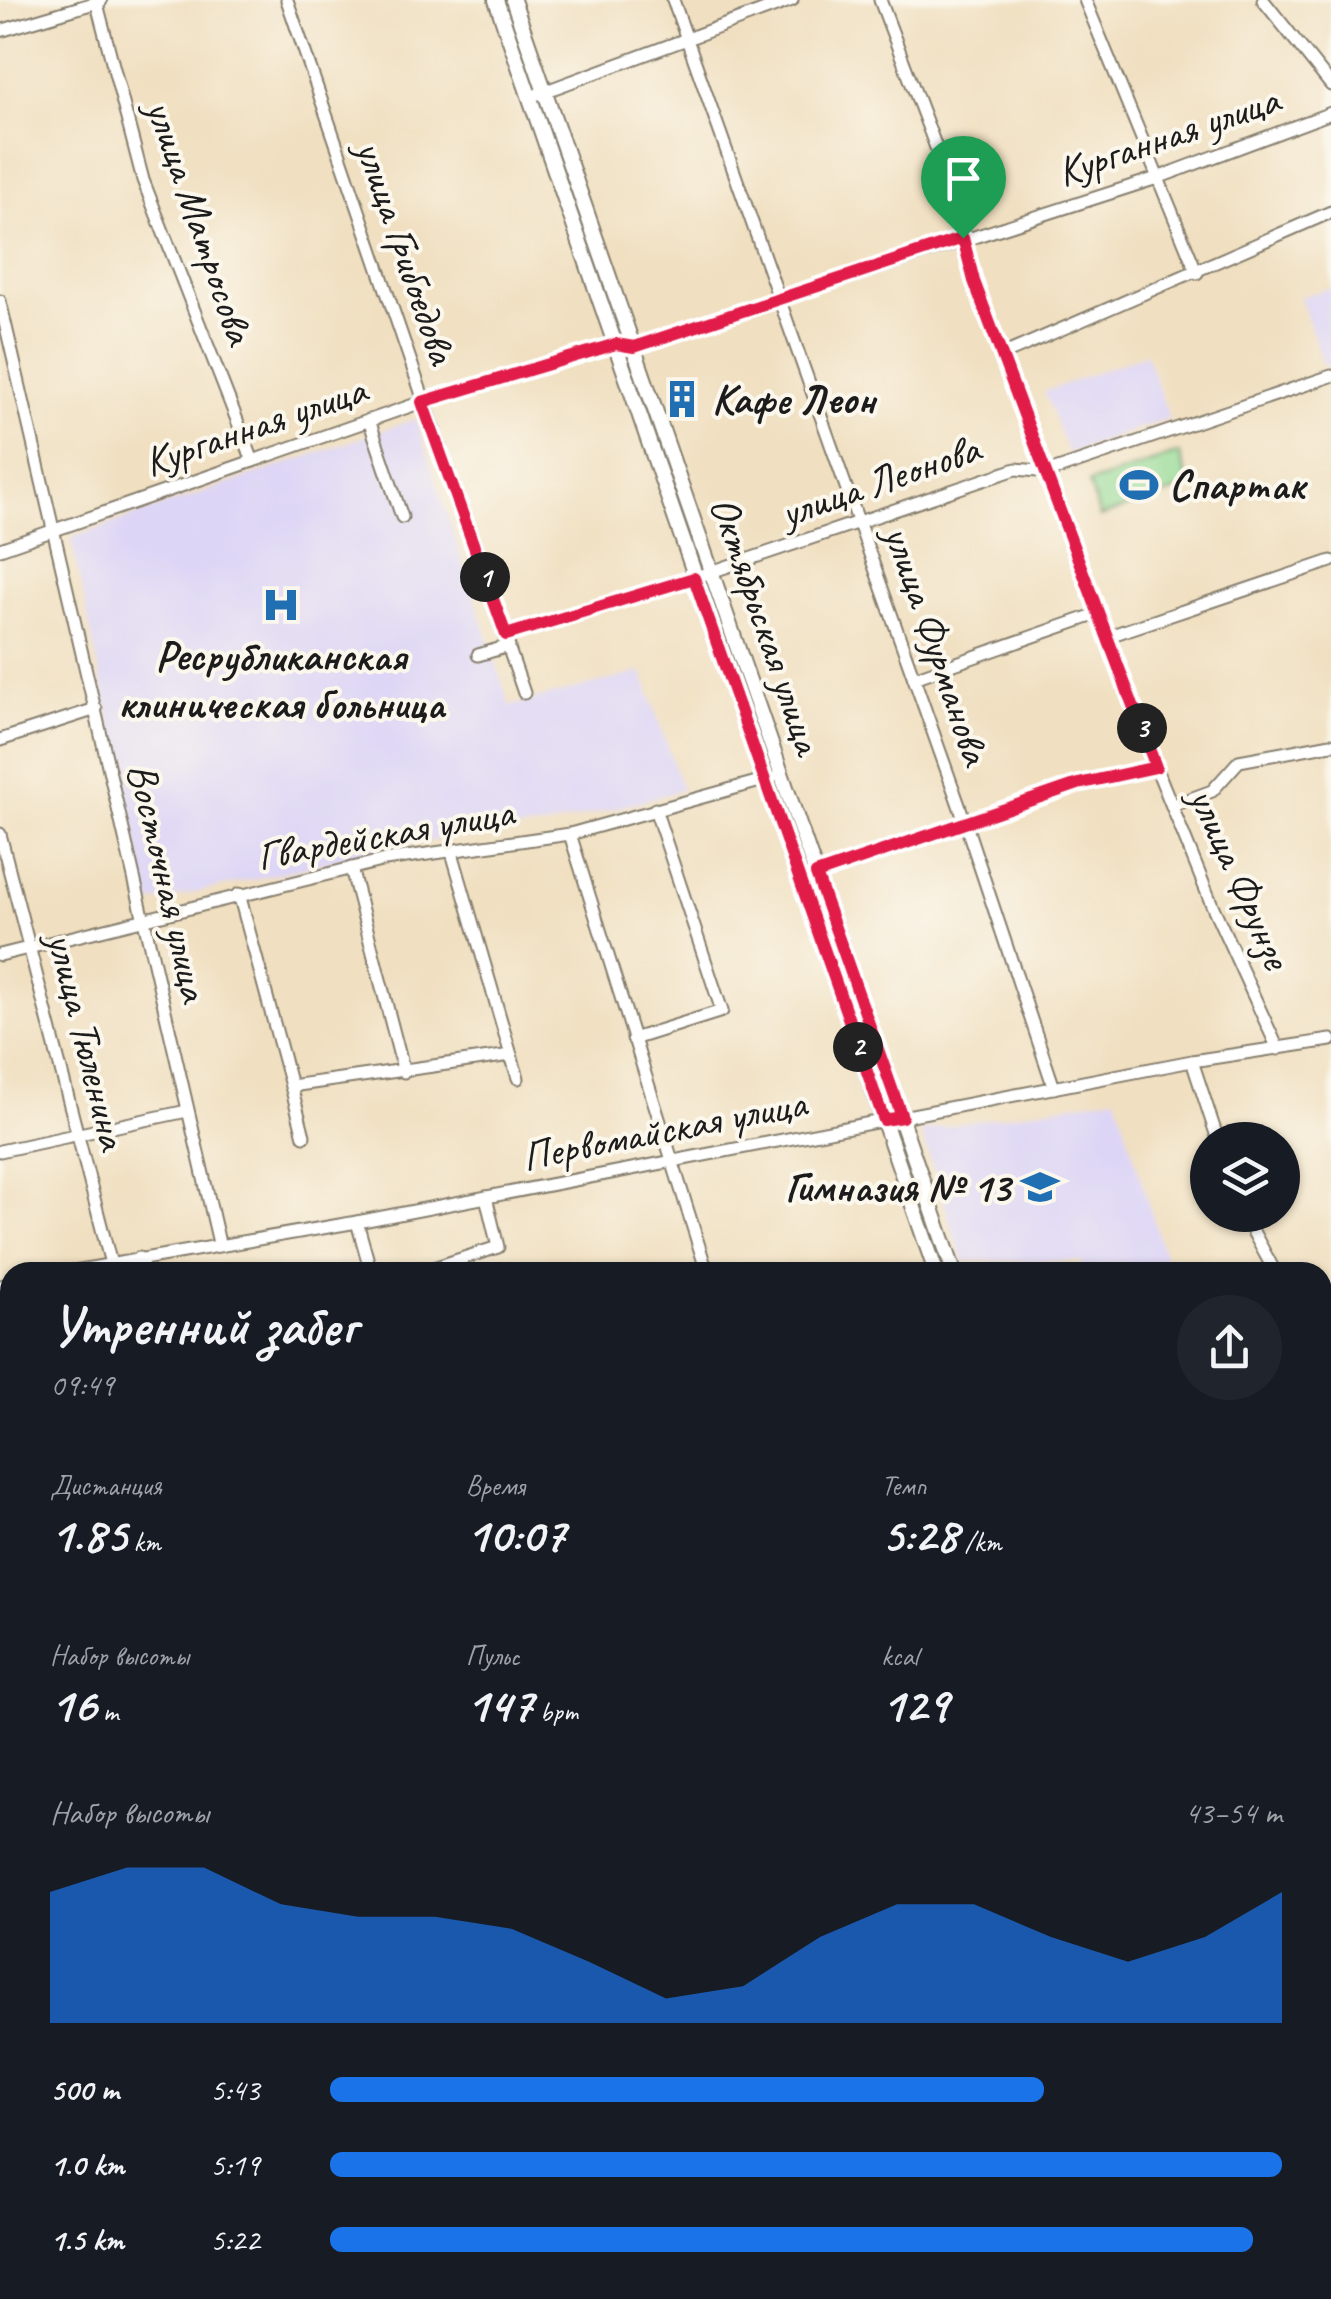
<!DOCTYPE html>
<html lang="ru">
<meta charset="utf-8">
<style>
:root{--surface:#171b24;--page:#20242c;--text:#f1f3f6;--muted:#9ea1a6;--accent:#1a73e8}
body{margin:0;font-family:Caveat,sans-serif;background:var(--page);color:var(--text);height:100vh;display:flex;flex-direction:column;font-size:38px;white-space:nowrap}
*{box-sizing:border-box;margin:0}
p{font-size:32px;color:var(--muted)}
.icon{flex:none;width:55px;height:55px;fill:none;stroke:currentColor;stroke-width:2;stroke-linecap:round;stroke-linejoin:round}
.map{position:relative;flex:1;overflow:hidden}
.drawer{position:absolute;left:0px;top:1262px;width:1332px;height:1038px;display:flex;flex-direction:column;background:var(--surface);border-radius:30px 30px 0 0;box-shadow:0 2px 8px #0004}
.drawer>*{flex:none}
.buttons{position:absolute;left:1190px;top:1122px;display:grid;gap:20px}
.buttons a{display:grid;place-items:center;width:110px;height:110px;border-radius:50%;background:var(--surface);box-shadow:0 2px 8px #0004;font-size:50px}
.pin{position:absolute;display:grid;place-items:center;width:85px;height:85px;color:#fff;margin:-102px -42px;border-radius:50% 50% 50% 0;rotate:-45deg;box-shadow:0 0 10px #0007}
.pin .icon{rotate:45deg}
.km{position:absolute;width:50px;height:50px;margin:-25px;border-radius:50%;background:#222;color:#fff;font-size:28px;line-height:50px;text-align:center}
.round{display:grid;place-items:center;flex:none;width:105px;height:105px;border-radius:52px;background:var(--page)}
.summary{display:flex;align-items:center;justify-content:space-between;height:170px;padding:0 50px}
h1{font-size:55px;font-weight:700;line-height:75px}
.figures{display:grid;grid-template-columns:repeat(3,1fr);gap:15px;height:170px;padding:10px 50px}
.figures div{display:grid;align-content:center}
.figures b{font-size:50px;font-weight:700}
.figures small{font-size:28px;font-weight:400}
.figures p{font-size:28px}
.chart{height:280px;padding:20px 50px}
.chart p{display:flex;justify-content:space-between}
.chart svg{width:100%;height:180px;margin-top:10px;fill:var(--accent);opacity:.7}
ul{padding:0 50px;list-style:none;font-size:32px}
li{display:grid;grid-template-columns:160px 120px 1fr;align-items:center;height:75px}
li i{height:25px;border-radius:12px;background:var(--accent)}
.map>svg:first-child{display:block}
.built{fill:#ddd5f6}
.green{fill:#94da94;stroke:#587b58;stroke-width:2.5}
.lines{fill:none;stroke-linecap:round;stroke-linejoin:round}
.minor-casing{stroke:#867e6e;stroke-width:15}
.major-casing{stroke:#867e6e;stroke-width:18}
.minor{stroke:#fff;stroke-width:11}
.major{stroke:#fff;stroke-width:14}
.rail-casing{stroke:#1c1c1c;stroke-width:6}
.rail{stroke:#fbf7ec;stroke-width:2.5;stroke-dasharray:8;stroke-linecap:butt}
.route-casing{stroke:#fff;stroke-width:20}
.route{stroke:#e11d48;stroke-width:12}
.labels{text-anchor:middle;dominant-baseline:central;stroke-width:8;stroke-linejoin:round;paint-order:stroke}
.street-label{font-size:42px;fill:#1c1c1c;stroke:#fbf7ec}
.poi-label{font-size:42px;font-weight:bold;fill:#1c1c1c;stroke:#fbf7ec;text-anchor:start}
</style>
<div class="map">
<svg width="1331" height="2299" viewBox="0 0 1331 2299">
<rect width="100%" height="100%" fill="#fbf7ec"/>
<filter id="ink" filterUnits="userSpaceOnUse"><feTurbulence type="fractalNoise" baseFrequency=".01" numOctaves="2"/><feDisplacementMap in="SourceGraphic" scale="20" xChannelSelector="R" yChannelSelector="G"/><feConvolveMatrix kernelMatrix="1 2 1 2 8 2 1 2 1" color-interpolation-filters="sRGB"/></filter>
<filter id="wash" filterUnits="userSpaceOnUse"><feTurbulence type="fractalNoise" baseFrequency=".0048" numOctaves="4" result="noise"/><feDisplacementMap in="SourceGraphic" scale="40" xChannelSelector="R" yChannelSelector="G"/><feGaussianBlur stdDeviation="2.25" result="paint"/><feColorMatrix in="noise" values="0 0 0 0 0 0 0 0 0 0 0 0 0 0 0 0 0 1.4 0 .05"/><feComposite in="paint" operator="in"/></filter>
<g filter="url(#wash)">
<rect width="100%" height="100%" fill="#f0dfc0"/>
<g class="built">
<path d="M1331,288V364L1324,366L1300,297Z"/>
<path d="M1146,354L1169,418L1068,453L1044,392Z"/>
<path d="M416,419L510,706L642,672L682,790L549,826L413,843L149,903L71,538Z"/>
<path d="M1116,1096L1169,1272H1085L1080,1261H963L921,1131Z"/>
</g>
<path class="green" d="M1179,453L1190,486L1100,517L1089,483Z"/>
</g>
<g filter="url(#ink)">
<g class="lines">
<g class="minor-casing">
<g id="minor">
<path d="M96,0L143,180L253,461"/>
<path d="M287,0L524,693"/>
<path d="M673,0L965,822L1054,1088"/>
<path d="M880,0L951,187L974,281L1156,767L1212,905L1278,1049"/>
<path d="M1085,0L1197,273"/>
<path d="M1263,0L1331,85"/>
<path d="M0,31L101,1"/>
<path d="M538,94L792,0"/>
<path d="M0,301L219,1243"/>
<path d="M1002,355L1331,212"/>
<path d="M369,420L402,517"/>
<path d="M0,549L422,402L616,344L633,347L1157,178L1331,113"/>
<path d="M506,635L693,578L1016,469L1049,472L1331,376"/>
<path d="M1109,636L1331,561"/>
<path d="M478,655L509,646"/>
<path d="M914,678L1100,613"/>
<path d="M0,740L96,709"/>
<path d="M1174,805L1212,791L1239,761L1331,744"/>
<path d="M0,834L111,1264"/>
<path d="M570,834L707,1272"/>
<path d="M351,868L404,1072"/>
<path d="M816,874L1079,784L1156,767"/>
<path d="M239,894L291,1086L511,1055L451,849"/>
<path d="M0,955L385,860L570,834L771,778"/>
<path d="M633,1039L722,1011L655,809"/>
<path d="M511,1055L518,1078"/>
<path d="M1192,1061L1218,1140"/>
<path d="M291,1086L304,1136"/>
<path d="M0,1151L187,1111"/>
<path d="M1244,1215L1275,1272"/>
<path d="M357,1222L371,1272"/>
<path d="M139,1258L144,1272"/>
<path d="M68,1272L357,1222L1192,1061L1331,1040"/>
<path d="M421,1272L498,1247L486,1197"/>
<path d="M0,1286L10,1284"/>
<path d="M1322,1360L1331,1374"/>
<path d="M0,1365L10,1426"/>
<path d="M0,1586L10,1625"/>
<path d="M1322,1633L1331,1626"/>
<path d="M1322,1726L1331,1723"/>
<path d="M0,1832L10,1828"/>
<path d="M0,1850L10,1846"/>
<path d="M1322,2272L1331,2269"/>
<path d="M173,2290L175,2299"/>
<path d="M452,2290L455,2299"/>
<path d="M1044,2290L1047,2299"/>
<path d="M383,2299L411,2290"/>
<path d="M679,2299L705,2290"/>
<path d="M1263,2299L1283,2290"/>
</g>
</g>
<g class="major-casing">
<g id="major">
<path d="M496,0L936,1272"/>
<path d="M513,0L954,1272"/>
<path d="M1322,2197L1331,2194"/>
<path d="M1289,2290L1292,2299"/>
<path d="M1306,2290L1309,2299"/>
<path d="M1060,2299L1083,2290"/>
</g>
</g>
<use href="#minor" class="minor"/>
<use href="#major" class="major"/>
<g class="rail-casing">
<g id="rail">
<path d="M0,1532L10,1570"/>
<path d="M0,1564L10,1602"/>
<path d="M193,2290L196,2299"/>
</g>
</g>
<use href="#rail" class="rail"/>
</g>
</g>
<g class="lines" filter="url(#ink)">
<g class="route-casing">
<path id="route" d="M963,238L974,281L1156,767L1078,784L816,874L902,1117L884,1120L694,578L506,635L422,402L616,344L634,347Z"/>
</g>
<use href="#route" class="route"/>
</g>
<defs>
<g id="building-bare" transform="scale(3)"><path d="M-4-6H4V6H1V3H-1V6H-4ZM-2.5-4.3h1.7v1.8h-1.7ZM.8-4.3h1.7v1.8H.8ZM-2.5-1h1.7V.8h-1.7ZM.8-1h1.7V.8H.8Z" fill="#1f6fb2" stroke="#fbf7ec" stroke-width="2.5" paint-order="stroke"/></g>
<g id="stadium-bare" transform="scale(3)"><path d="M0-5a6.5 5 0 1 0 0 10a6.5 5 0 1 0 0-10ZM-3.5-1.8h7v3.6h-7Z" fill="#1f6fb2" stroke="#fbf7ec" stroke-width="2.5" paint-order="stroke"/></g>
<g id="hospital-bare" transform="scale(3)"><path d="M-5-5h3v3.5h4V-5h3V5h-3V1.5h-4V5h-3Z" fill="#1f6fb2" stroke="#fbf7ec" stroke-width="2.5" paint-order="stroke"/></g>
<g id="school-bare" transform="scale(3)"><path d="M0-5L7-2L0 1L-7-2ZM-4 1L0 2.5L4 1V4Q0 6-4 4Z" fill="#1f6fb2" stroke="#fbf7ec" stroke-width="2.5" paint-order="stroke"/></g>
</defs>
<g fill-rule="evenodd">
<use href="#building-bare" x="682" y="399"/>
<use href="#stadium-bare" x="1139" y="485"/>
<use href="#hospital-bare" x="281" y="605"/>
<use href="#school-bare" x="1040" y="1187"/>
</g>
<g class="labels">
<g class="street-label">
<text transform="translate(1168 136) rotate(-19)">Курганная улица</text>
<text transform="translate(200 222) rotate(71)">улица Матросова</text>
<text transform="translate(406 252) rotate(71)">улица Грибоедова</text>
<text transform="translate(255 426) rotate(-19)">Курганная улица</text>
<text transform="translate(880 481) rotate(-19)">улица Леонова</text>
<text transform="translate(766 625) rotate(71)">Октябрьская улица</text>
<text transform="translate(937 645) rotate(71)">улица Фурманова</text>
<text transform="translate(385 834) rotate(-10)">Гвардейская улица</text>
<text transform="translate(1240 878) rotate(66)">улица Фрунзе</text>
<text transform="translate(168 882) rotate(77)">Восточная улица</text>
<text transform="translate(87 1041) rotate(76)">улица Тюленина</text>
<text transform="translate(664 1130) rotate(-11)">Первомайская улица</text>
</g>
<g class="poi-label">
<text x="712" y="399">Кафе Леон</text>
<text x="1169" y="485">Спартак</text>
<text x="281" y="656" text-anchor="middle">Ресрубликанская<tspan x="281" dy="48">клиническая больница</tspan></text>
<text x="1010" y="1187" text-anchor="end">Гимназия № 13</text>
</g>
</g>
</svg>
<div class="buttons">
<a><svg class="icon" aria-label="layers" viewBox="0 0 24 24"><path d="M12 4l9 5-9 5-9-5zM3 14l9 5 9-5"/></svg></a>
</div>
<div class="pin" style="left:963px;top:238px;background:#1e9e55"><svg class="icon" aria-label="arrive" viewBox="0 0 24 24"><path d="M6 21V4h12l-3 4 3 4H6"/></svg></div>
<b class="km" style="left:485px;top:577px">1</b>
<b class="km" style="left:858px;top:1047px">2</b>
<b class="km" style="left:1142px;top:728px">3</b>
<section class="drawer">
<div class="summary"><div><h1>Утренний забег</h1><p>09:49</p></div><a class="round"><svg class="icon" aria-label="share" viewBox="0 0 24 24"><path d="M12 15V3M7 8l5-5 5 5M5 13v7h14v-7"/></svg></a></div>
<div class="figures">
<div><p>Дистанция</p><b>1.85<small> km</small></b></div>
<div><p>Время</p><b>10:07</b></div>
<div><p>Темп</p><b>5:28<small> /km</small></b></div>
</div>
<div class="figures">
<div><p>Набор высоты</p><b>16<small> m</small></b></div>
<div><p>Пульс</p><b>147<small> bpm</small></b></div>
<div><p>kcal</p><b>129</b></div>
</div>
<div class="chart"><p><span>Набор высоты</span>43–54 m</p>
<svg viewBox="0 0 160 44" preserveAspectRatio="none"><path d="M0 44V12L10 6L20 6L30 15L40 18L50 18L60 21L70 29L80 38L90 35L100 23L110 15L120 15L130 23L140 29L150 23L160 12V44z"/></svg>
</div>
<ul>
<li><b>500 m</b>5:43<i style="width:75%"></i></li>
<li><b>1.0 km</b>5:19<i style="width:100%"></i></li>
<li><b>1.5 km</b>5:22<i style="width:97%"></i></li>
</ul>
</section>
</div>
